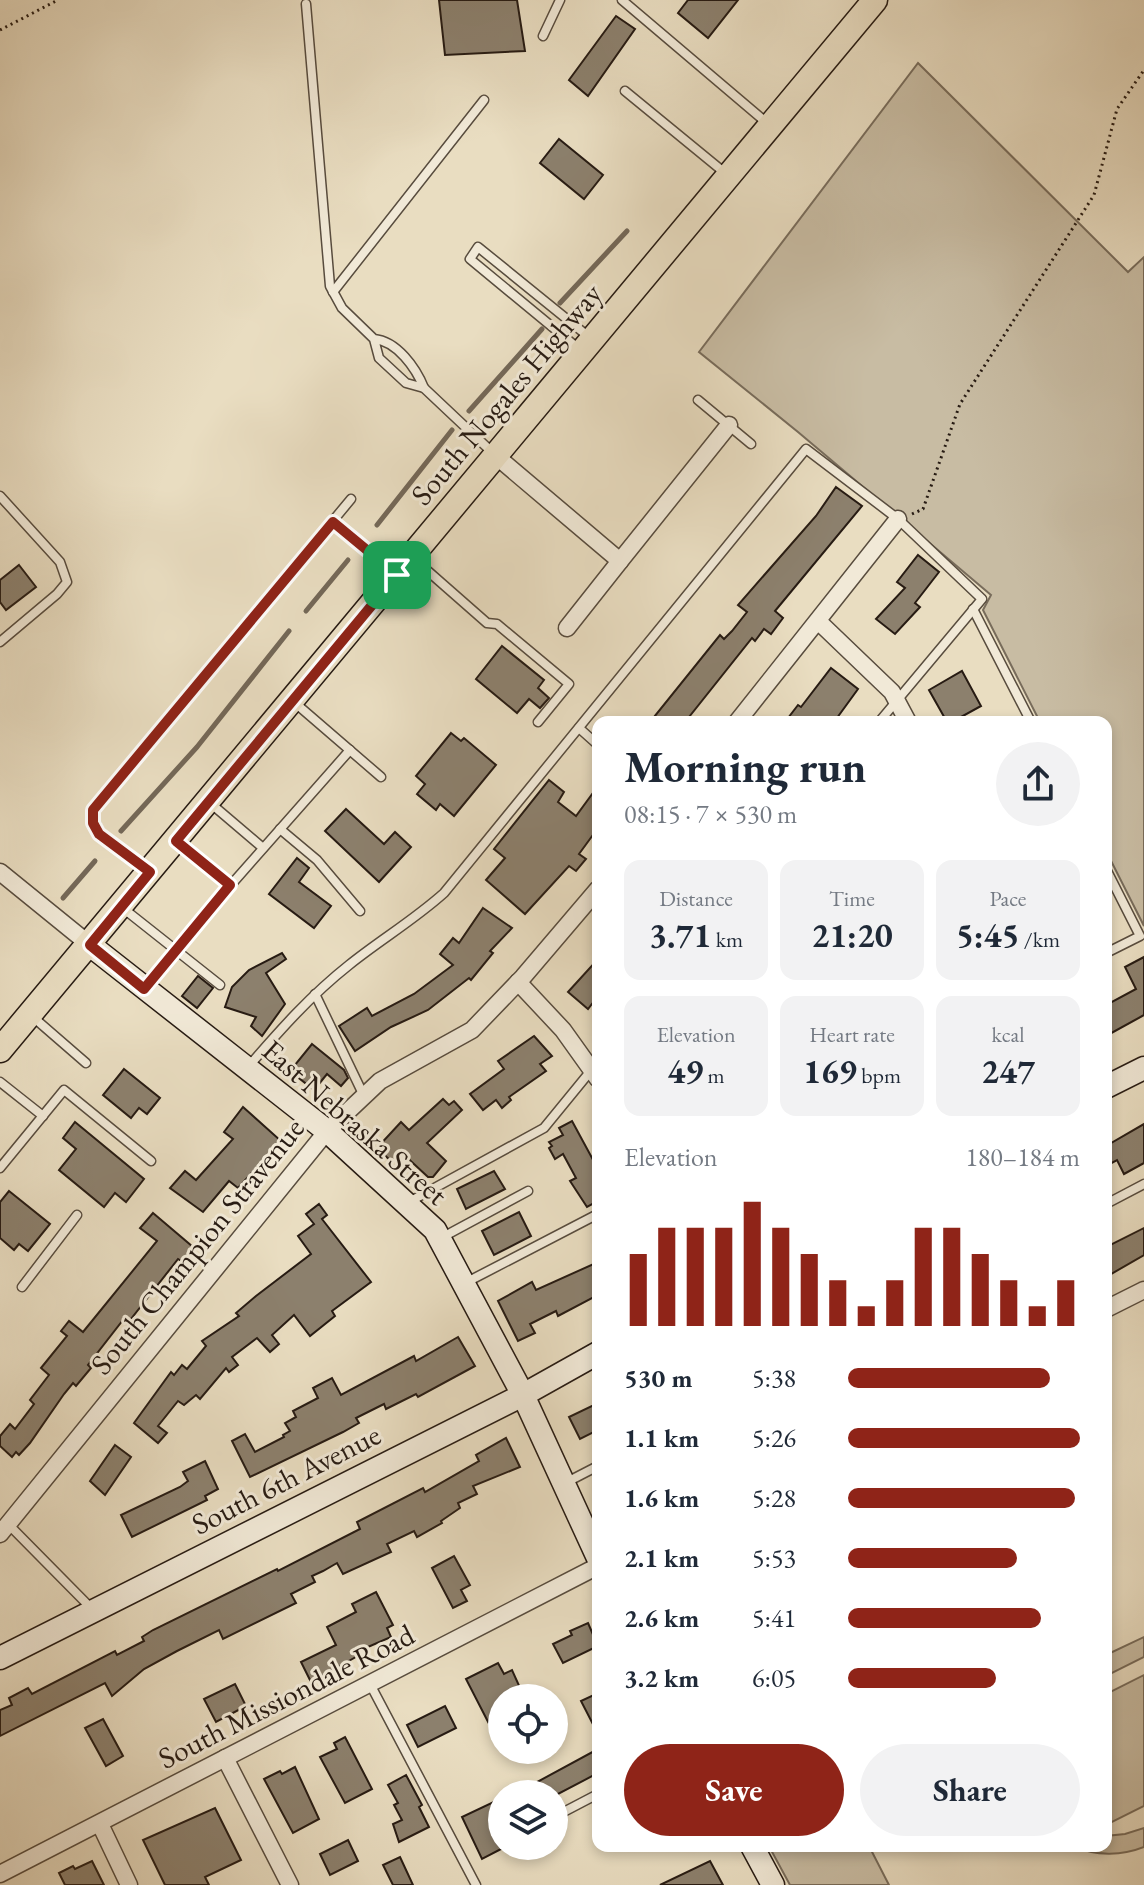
<!DOCTYPE html>
<meta charset="utf-8">
<style>
:root{--surface:#fff;--page:#f2f2f3;--text:#1f2937;--muted:#747a83;--accent:#8f2418}
body{margin:0;font-family:"EB Garamond",serif;background:var(--page);color:var(--text);height:100vh;display:flex;flex-direction:column;font-size:30px;white-space:nowrap}
*{box-sizing:border-box;margin:0}
p{font-size:26px;color:var(--muted)}
.icon{flex:none;width:44px;height:44px;fill:none;stroke:currentColor;stroke-width:2;stroke-linecap:round;stroke-linejoin:round}
.map{position:relative;flex:1;overflow:hidden}
.sheet{position:absolute;left:592px;top:716px;width:520px;height:1136px;display:flex;flex-direction:column;background:var(--surface);border-radius:16px;box-shadow:0 4px 12px #0003}
.sheet>*{flex:none}
.fabs{position:absolute;left:488px;top:1684px;display:grid;gap:16px}
.fabs a{display:grid;place-items:center;width:80px;height:80px;border-radius:50%;background:var(--surface);box-shadow:0 4px 12px #0003;font-size:40px}
.pin{position:absolute;display:grid;place-items:center;width:68px;height:68px;color:#fff;margin:-34px;border-radius:16px;box-shadow:0 4px 12px #0006}
.round{display:grid;place-items:center;flex:none;width:84px;height:84px;border-radius:42px;background:var(--page)}
.headline{display:flex;align-items:center;justify-content:space-between;height:136px;padding:0 32px}
h1{font-size:44px;font-weight:700;line-height:60px}
.figures{display:grid;grid-template-columns:repeat(3,1fr);gap:12px;height:136px;padding:8px 32px}
.figures div{display:grid;align-content:center;border-radius:16px;background:var(--page);text-align:center}
.figures b{font-size:34px;font-weight:700}
.figures small{font-size:22px;font-weight:400}
.figures p{font-size:22px}
.chart{height:224px;padding:16px 32px}
.chart p{display:flex;justify-content:space-between}
.chart svg{width:100%;height:144px;margin-top:8px;stroke:var(--accent);stroke-width:6}
.primary-button{display:flex;gap:16px;margin-top:auto;padding:16px 32px}
.primary-button a{flex:1;height:92px;border-radius:48px;background:var(--accent);color:#fff;font-size:32px;font-weight:700;line-height:92px;text-align:center}
.primary-button a+a{background:var(--page);color:var(--text)}
ul{padding:0 32px;list-style:none;font-size:26px}
li{display:grid;grid-template-columns:128px 96px 1fr;align-items:center;height:60px}
li i{height:20px;border-radius:10px;background:var(--accent)}
.map>svg:first-child{display:block}
.park{fill:#c8bca3;stroke:#786c5b;stroke-width:2}
.lines{fill:none;stroke-linecap:round;stroke-linejoin:round}
.stream{stroke:#746858;stroke-width:5}
.building{fill:#8c806d;stroke:#271b13;stroke-width:2}
.lane-casing{stroke:#584c3e;stroke-width:11}
.street-casing{stroke:#584c3e;stroke-width:19}
.secondary-casing{stroke:#271b13;stroke-width:25}
.primary-casing{stroke:#271b13;stroke-width:27}
.path{stroke:#271b13;stroke-width:3;stroke-dasharray:2 4;stroke-linecap:butt}
.lane{stroke:#f1e9d7;stroke-width:8}
.street{stroke:#f1e9d7;stroke-width:16}
.secondary{stroke:#f1e9d7;stroke-width:22}
.primary{stroke:#e9ddc1;stroke-width:24}
.route-casing{stroke:#fff;stroke-width:16}
.route{stroke:#8f2418;stroke-width:10}
.labels{text-anchor:middle;dominant-baseline:central;stroke-width:6;stroke-linejoin:round;paint-order:stroke}
.street-label{font-size:30px;fill:#271b13;stroke:#f1e9d7}
</style>
<div class="map">
<svg width="1144" height="1885" viewBox="0 0 1144 1885">
<rect width="100%" height="100%" fill="#e9ddc1"/>
<filter id="stains"><feTurbulence type="fractalNoise" baseFrequency=".0025" numOctaves="4"/><feColorMatrix values="0 0 0 0 .2 0 0 0 0 .09 0 0 0 0 .02 0 0 0 .5 -.17"/></filter>
<radialGradient id="worn" r=".72"><stop offset=".6" stop-color="#630" stop-opacity="0"/><stop offset="1" stop-color="#630" stop-opacity=".3"/></radialGradient>
<g class="park">
<path d="M918,63L1128,272L1144,257V926L1106,851V722H1040L983,610L991,595L798,432L699,352Z"/>
<path d="M1144,1637V1657L1106,1676V1655Z"/>
<path d="M1144,1675V1806L1106,1825V1694Z"/>
<path d="M1144,1828V1847C1122,1856 1095,1856 1073,1846H1106V1836L1125,1834Z"/>
<path d="M779,1846H869L889,1885H790L771,1850Z"/>
</g>
<g class="lines">
<g class="stream">
<path d="M560,303L627,231"/>
<path d="M469,411L542,329"/>
<path d="M377,525L452,430"/>
<path d="M306,611L348,560"/>
<path d="M121,831L197,747L289,631"/>
<path d="M63,898L95,861"/>
</g>
</g>
<g class="building">
<path d="M439,0H517L525,51L445,55Z"/>
<path d="M688,0H738L708,38L678,13Z"/>
<path d="M616,16L635,29L588,96L569,80Z"/>
<path d="M559,139L603,175L584,199L540,163Z"/>
<path d="M836,487L862,506L775,611L783,618L771,634L764,629L755,641L752,638L685,722H650L720,635L724,639L732,631L747,612L738,605L816,516Z"/>
<path d="M918,555L939,572L915,603L920,607L895,634L876,619L905,588L897,582Z"/>
<path d="M19,565L36,587L6,610L0,602V580Z"/>
<path d="M502,646L544,680L538,688L549,698L540,708L529,699L517,713L476,679Z"/>
<path d="M831,668L858,689L834,722H785L798,705L801,707Z"/>
<path d="M962,671L981,706L952,722H947L929,690Z"/>
<path d="M451,733L461,741L464,738L496,765L454,816L440,804L436,810L417,794L425,784L416,776Z"/>
<path d="M549,780L564,792L558,802L576,816L598,786V828L579,854L586,859L576,871L569,866L525,914L486,880L505,858L494,849Z"/>
<path d="M346,809L384,844L395,832L411,847L379,882L325,831Z"/>
<path d="M297,858L309,868L299,882L331,906L314,928L269,894Z"/>
<path d="M483,908L512,928L490,951L493,953L471,980L469,978L428,1010L391,1027L355,1051L339,1026L367,1008L372,1016L414,994L453,965L440,954L453,938L459,943Z"/>
<path d="M282,953L286,959L266,973L285,1004L262,1036L251,1026L256,1017L225,1007L232,987L249,970Z"/>
<path d="M1144,957V1015L1106,1036V1005L1136,989L1125,967Z"/>
<path d="M598,959V996L588,1009L568,992Z"/>
<path d="M198,976L213,988L197,1008L182,996Z"/>
<path d="M534,1036L552,1056L540,1064L546,1071L509,1097L511,1100L502,1108L496,1100L483,1110L470,1094L504,1069L498,1061Z"/>
<path d="M312,1044L344,1070L348,1078L341,1086L327,1074L314,1090L290,1071Z"/>
<path d="M124,1069L160,1098L147,1114L139,1108L131,1118L103,1095Z"/>
<path d="M443,1099L449,1105L454,1101L462,1110L427,1143L446,1161L433,1177H428L401,1152L392,1162L377,1148L401,1122L409,1130Z"/>
<path d="M243,1107L281,1141L238,1188L229,1181L203,1212L170,1188L185,1171L196,1180L233,1139L224,1132Z"/>
<path d="M572,1121L598,1169V1201L587,1207L570,1181L576,1178L563,1154L555,1159L549,1148L552,1146L549,1142L563,1135L559,1128Z"/>
<path d="M75,1122L144,1179L126,1202L115,1193L104,1207L59,1170L76,1149L63,1138Z"/>
<path d="M1144,1124V1163L1124,1174L1117,1160L1106,1166V1146Z"/>
<path d="M494,1171L505,1189L466,1209L457,1189Z"/>
<path d="M9,1191L50,1224L28,1251L19,1244L14,1250L0,1238V1202Z"/>
<path d="M319,1204L327,1215L322,1219L371,1282L332,1311L335,1316L310,1336L294,1315L272,1335L279,1344L270,1352L257,1338L232,1357L238,1365L229,1372L226,1368L200,1399L196,1395L184,1405L178,1401L158,1426L167,1433L158,1443L134,1423L171,1372L174,1375L182,1365L187,1369L206,1346L202,1341L239,1316L236,1313L256,1296L311,1254L298,1236L314,1224L306,1214Z"/>
<path d="M519,1212L531,1236L494,1255L482,1231Z"/>
<path d="M153,1213L193,1247L183,1262L178,1259L127,1324L123,1320L88,1365L91,1368L76,1386L73,1383L64,1394L30,1443L19,1455L16,1452L12,1457L0,1446V1436L10,1424L15,1429L34,1404L30,1400L49,1375L41,1368L67,1336L61,1331L69,1321L83,1332L157,1241L140,1228Z"/>
<path d="M1144,1228V1255L1106,1277V1247Z"/>
<path d="M598,1262V1295L558,1316L556,1311L530,1324L535,1333L518,1341L498,1301L532,1282L536,1290Z"/>
<path d="M458,1337L475,1366L418,1397L416,1394L386,1409L384,1404L356,1418L359,1423L343,1432L250,1477L232,1441L245,1434L255,1452L284,1437L283,1435L290,1431L285,1423L296,1417L293,1411L318,1398L313,1388L332,1378L341,1395L414,1356L416,1361Z"/>
<path d="M598,1403V1430L580,1439L569,1417Z"/>
<path d="M506,1438L520,1467L473,1486L477,1494L458,1503L460,1508L441,1521L442,1523L417,1537L414,1531L387,1544L391,1552L343,1574L337,1563L323,1571L312,1576L315,1582L291,1594L296,1603L223,1639L219,1630L177,1651L144,1669L112,1696L105,1683L0,1736V1710L12,1705L9,1698L28,1688L32,1694L115,1651L117,1655L144,1641L142,1637L153,1630L277,1569L278,1571L360,1529L357,1522L423,1488L425,1492L479,1461L476,1455Z"/>
<path d="M115,1445L131,1457L105,1495L90,1481Z"/>
<path d="M205,1461L218,1489L205,1496L207,1500L132,1537L121,1515L180,1487L188,1481L183,1472Z"/>
<path d="M454,1556L470,1585L461,1590L467,1601L453,1608L432,1568Z"/>
<path d="M376,1592L393,1625L387,1628L391,1637L361,1650L363,1653L311,1682L301,1662L336,1645L327,1627L356,1612L352,1604Z"/>
<path d="M588,1623L598,1646L563,1663L553,1644L572,1635L570,1631Z"/>
<path d="M498,1663L504,1674L512,1670L521,1690L511,1694L513,1698H502V1749L466,1679Z"/>
<path d="M235,1684L246,1706L216,1722L204,1699Z"/>
<path d="M598,1693V1734L581,1701Z"/>
<path d="M445,1706L456,1728L418,1747L407,1725Z"/>
<path d="M103,1719L123,1756L106,1766L85,1728Z"/>
<path d="M345,1737L372,1789L345,1803L320,1757L337,1749L334,1743Z"/>
<path d="M598,1749V1773L558,1794H515Z"/>
<path d="M295,1767L319,1819L293,1833L264,1779L280,1771L282,1774Z"/>
<path d="M406,1775L422,1805L419,1807L429,1827L399,1842L393,1824L402,1820L394,1805L398,1803L388,1785Z"/>
<path d="M502,1798V1818L490,1824L503,1848L482,1859L462,1817Z"/>
<path d="M215,1808L241,1860L205,1877L209,1885H165L143,1840Z"/>
<path d="M348,1840L358,1861L330,1875L320,1854Z"/>
<path d="M400,1857L413,1885H393L383,1865Z"/>
<path d="M92,1861L104,1885H65L59,1873L73,1866L75,1869Z"/>
<path d="M710,1861L723,1885H660Z"/>
</g>
<g class="lines">
<g class="lane-casing">
<g id="lane">
<path d="M622,0L767,123"/>
<path d="M306,4L330,286L342,308L374,339L379,358L406,383L424,388C416,368 397,341 374,339"/>
<path d="M543,36L560,0"/>
<path d="M625,91L725,173"/>
<path d="M333,292L484,100"/>
<path d="M579,349L470,259L478,247L589,337"/>
<path d="M424,388L494,454"/>
<path d="M698,400L751,444"/>
<path d="M0,496L60,562L67,582L57,594L0,642"/>
<path d="M333,522L394,572"/>
<path d="M413,558L487,623L497,624L569,684L538,722"/>
<path d="M973,609L1031,722"/>
<path d="M294,702L381,777"/>
<path d="M579,728L598,745"/>
<path d="M209,802L263,848"/>
<path d="M280,829L317,860L360,911"/>
<path d="M178,843L230,885"/>
<path d="M146,869C124,853 94,840 93,810L351,499"/>
<path d="M1106,869L1140,936L1106,953"/>
<path d="M124,909L220,985"/>
<path d="M147,985L215,903L350,750"/>
<path d="M315,994L364,1096"/>
<path d="M33,1017L86,1063"/>
<path d="M248,1067C280,1030 311,995 349,965C380,940 414,920 444,893L806,449L898,519L982,599L879,722"/>
<path d="M0,1082L43,1116"/>
<path d="M0,1168L64,1090L151,1161"/>
<path d="M409,1202L544,1128L598,1062"/>
<path d="M1106,1204L1144,1184"/>
<path d="M441,1238L528,1191"/>
<path d="M465,1283L598,1214"/>
<path d="M22,1287L77,1215"/>
<path d="M567,1482L598,1466"/>
<path d="M8,1524L92,1609"/>
<path d="M370,1684L476,1885"/>
<path d="M554,1817L598,1794"/>
</g>
</g>
<g class="street-casing">
<g id="street">
<path d="M496,456L620,561L729,425"/>
<path d="M819,622L892,692L908,722"/>
<path d="M567,628L620,561"/>
<path d="M737,722L898,519"/>
<path d="M0,872L90,945"/>
<path d="M518,982L563,1030L598,1079"/>
<path d="M1106,1309L1144,1290"/>
<path d="M0,1534L327,1131L380,1081L472,1030L523,977L598,889"/>
<path d="M225,1758L290,1885"/>
<path d="M100,1824L129,1885"/>
<path d="M0,1874L598,1566"/>
</g>
</g>
<g class="secondary-casing">
<g id="secondary">
<path d="M90,945L327,1131L435,1230L523,1395L598,1558"/>
<path d="M1106,1087L1144,1068"/>
<path d="M0,1658L523,1395L598,1353"/>
<path d="M752,1846L773,1885"/>
</g>
</g>
<g class="primary-casing">
<path id="primary" d="M0,1050L875,0"/>
</g>
<g class="path">
<path d="M0,30L58,0"/>
<path d="M912,514L923,509L960,404L1094,195L1117,109L1144,70"/>
</g>
<use href="#lane" class="lane"/>
<use href="#street" class="street"/>
<use href="#secondary" class="secondary"/>
<use href="#primary" class="primary"/>
</g>
<g class="lines">
<g class="route-casing">
<path id="route" d="M333,522L397,575L176,841L230,885L144,989L90,945L150,872L99,834L93,823V810Z"/>
</g>
<use href="#route" class="route"/>
</g>
<g class="labels">
<g class="street-label">
<text transform="translate(506 394) rotate(-50)">South Nogales Highway</text>
<text transform="translate(355 1122) rotate(41)">East Nebraska Street</text>
<text transform="translate(197 1246) rotate(-51)">South Champion Stravenue</text>
<text transform="translate(286 1479) rotate(-27)">South 6th Avenue</text>
<text transform="translate(286 1696) rotate(-27)">South Missiondale Road</text>
</g>
</g>
<rect width="100%" height="100%" filter="url(#stains)"/>
<rect width="100%" height="100%" fill="url(#worn)"/>
</svg>
<div class="fabs">
<a><svg class="icon" aria-label="locate" viewBox="0 0 24 24"><circle cx="12" cy="12" r="6"/><path d="M12 2v4M12 18v4M2 12h4M18 12h4"/></svg></a>
<a><svg class="icon" aria-label="layers" viewBox="0 0 24 24"><path d="M12 4l9 5-9 5-9-5zM3 14l9 5 9-5"/></svg></a>
</div>
<div class="pin" style="left:397px;top:575px;background:#1e9e55"><svg class="icon" aria-label="arrive" viewBox="0 0 24 24"><path d="M6 21V4h12l-3 4 3 4H6"/></svg></div>
<section class="sheet">
<div class="headline"><div><h1>Morning run</h1><p>08:15 · 7 × 530 m</p></div><a class="round"><svg class="icon" aria-label="share" viewBox="0 0 24 24"><path d="M12 15V3M7 8l5-5 5 5M5 13v7h14v-7"/></svg></a></div>
<div class="figures">
<div><p>Distance</p><b>3.71<small> km</small></b></div>
<div><p>Time</p><b>21:20</b></div>
<div><p>Pace</p><b>5:45<small> /km</small></b></div>
</div>
<div class="figures">
<div><p>Elevation</p><b>49<small> m</small></b></div>
<div><p>Heart rate</p><b>169<small> bpm</small></b></div>
<div><p>kcal</p><b>247</b></div>
</div>
<div class="chart"><p><span>Elevation</span>180–184 m</p>
<svg viewBox="0 0 160 44" preserveAspectRatio="none"><path d="M5 44V22M15 44V14M25 44V14M35 44V14M45 44V6M55 44V14M65 44V22M75 44V30M85 44V38M95 44V30M105 44V14M115 44V14M125 44V22M135 44V30M145 44V38M155 44V30"/></svg>
</div>
<ul>
<li><b>530 m</b>5:38<i style="width:87%"></i></li>
<li><b>1.1 km</b>5:26<i style="width:100%"></i></li>
<li><b>1.6 km</b>5:28<i style="width:98%"></i></li>
<li><b>2.1 km</b>5:53<i style="width:73%"></i></li>
<li><b>2.6 km</b>5:41<i style="width:83%"></i></li>
<li><b>3.2 km</b>6:05<i style="width:64%"></i></li>
</ul>
<div class="primary-button"><a>Save</a><a>Share</a></div>
</section>
</div>
